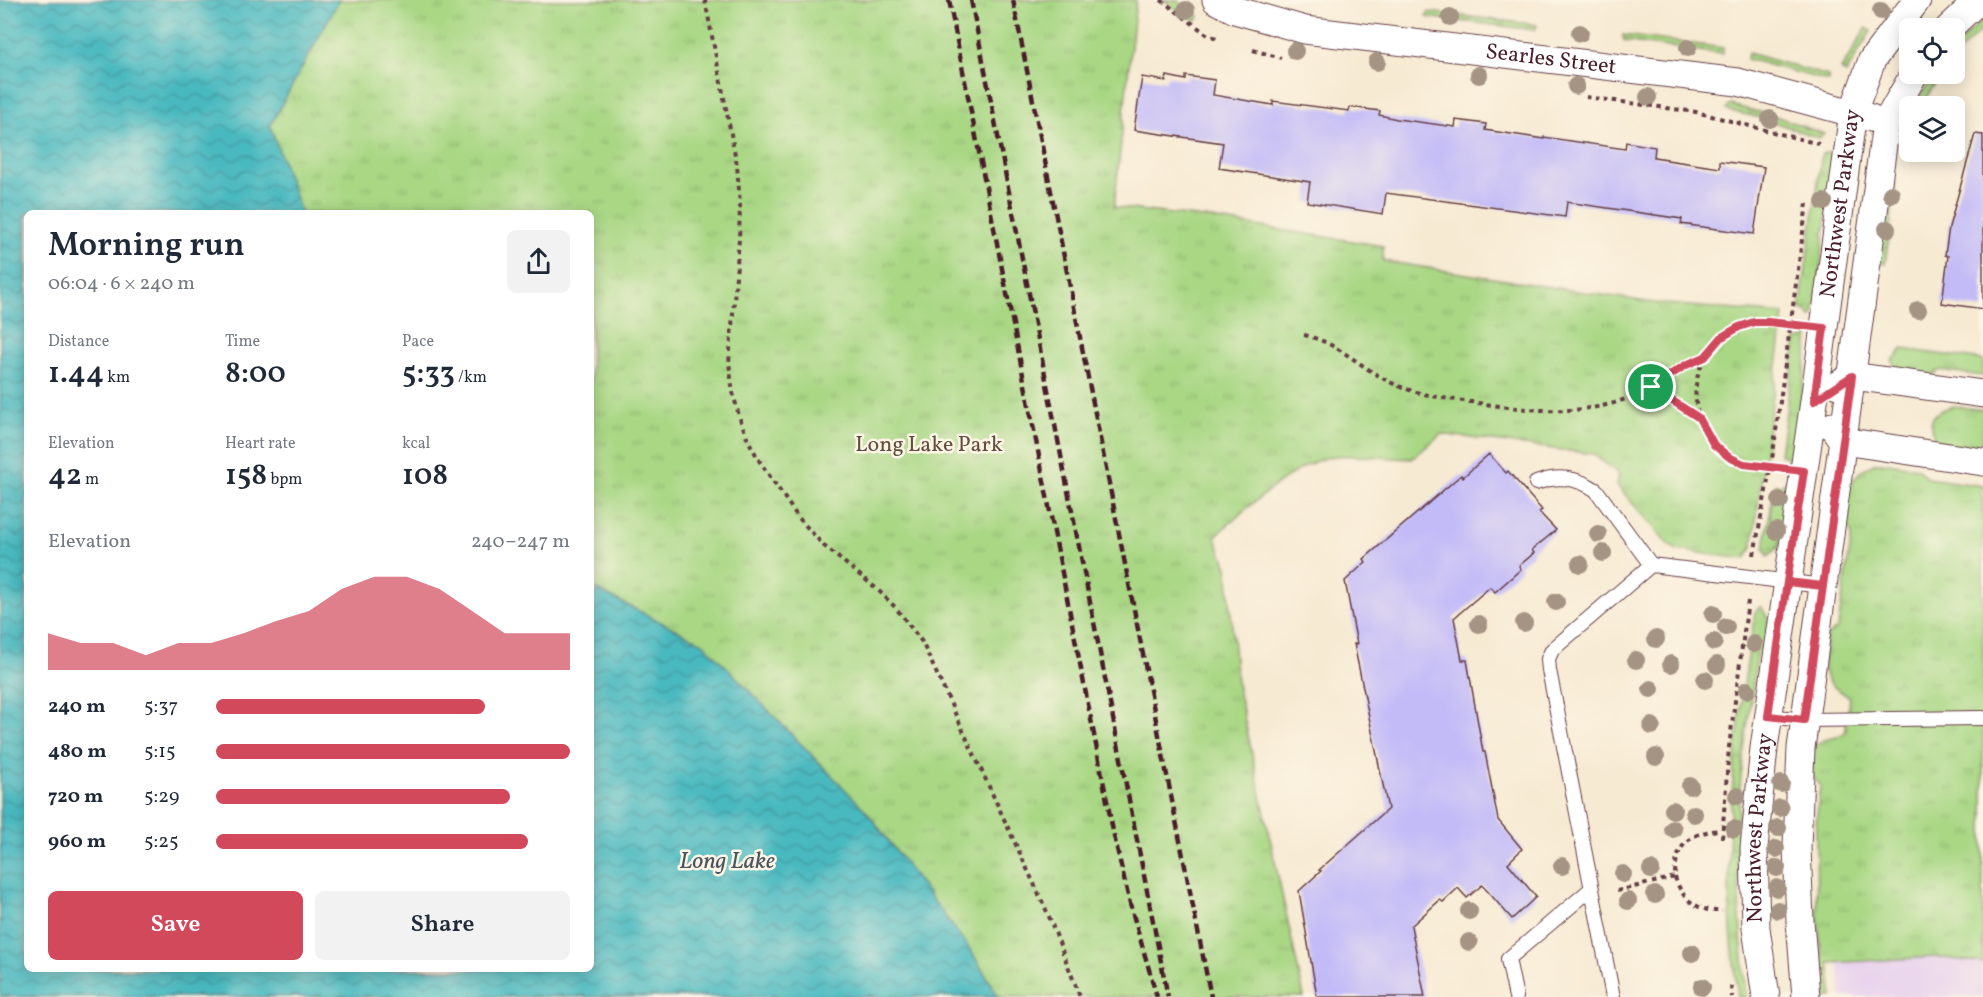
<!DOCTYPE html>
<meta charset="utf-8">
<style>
:root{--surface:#fff;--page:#f2f2f3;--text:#1f2937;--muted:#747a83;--accent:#d1495b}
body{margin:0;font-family:Vollkorn,serif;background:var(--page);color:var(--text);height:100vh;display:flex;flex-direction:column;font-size:22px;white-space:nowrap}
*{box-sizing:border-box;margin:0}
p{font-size:20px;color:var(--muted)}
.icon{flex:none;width:33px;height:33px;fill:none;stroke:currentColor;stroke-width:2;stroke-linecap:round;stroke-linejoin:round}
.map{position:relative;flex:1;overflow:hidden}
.sheet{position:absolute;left:24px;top:210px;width:570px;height:762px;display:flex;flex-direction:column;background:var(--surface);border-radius:9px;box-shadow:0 3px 15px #0003}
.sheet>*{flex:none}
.buttons{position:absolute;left:1899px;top:18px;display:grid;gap:12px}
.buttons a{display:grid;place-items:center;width:66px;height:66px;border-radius:9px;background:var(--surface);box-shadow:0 3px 15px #0003;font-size:30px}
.pin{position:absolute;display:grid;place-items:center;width:51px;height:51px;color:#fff;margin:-26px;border:3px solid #fff;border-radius:50%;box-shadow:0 2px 6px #0007}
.round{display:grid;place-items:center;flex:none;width:63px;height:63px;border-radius:9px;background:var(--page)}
.summary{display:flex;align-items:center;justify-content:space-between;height:102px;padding:0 24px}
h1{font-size:33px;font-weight:600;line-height:45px}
.figures{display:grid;grid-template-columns:repeat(3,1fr);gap:9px;height:102px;padding:6px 24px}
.figures div{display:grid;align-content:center}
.figures b{font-size:30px;font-weight:600}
.figures small{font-size:16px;font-weight:400}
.figures p{font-size:16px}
.chart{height:168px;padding:12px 24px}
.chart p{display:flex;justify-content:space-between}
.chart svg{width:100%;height:108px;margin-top:6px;fill:var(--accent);opacity:.7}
.cta{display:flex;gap:12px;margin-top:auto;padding:12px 24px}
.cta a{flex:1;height:69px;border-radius:9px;background:var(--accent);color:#fff;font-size:24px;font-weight:600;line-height:69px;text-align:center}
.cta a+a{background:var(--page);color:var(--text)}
ul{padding:0 24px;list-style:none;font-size:20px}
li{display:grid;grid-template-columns:96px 72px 1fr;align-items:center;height:45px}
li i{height:15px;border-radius:8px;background:var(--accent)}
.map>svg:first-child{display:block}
.built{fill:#e8d2ee}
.grass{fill:url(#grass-tufts);stroke:#7a7b58;stroke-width:1.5}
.water{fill:url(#water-waves);stroke:#4a6c76;stroke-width:1.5}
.building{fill:#c3bbf7}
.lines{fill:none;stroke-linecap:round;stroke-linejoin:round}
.service-casing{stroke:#643d44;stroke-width:16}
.minor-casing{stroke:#643d44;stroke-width:29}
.path{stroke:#643d44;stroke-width:4;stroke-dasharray:4.5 4.5;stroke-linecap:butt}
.service{stroke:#fff;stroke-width:14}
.minor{stroke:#fff;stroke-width:27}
.rail{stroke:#4a1f2b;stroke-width:4.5;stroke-dasharray:9 4.5;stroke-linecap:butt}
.tree{fill:#a59483}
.route-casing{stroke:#fff;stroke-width:12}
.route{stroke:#d1495b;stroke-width:8}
.labels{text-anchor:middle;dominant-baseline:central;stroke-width:5;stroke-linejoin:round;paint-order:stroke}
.street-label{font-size:22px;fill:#4a1f2b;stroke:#fcf5e5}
.park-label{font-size:22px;fill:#624d41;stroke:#fcf5e5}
.water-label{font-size:24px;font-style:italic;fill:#4a555f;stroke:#fcf5e5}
</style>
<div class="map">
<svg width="1983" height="997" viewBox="0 0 1983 997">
<defs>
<pattern id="grass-tufts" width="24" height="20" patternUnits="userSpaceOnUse" patternTransform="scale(1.5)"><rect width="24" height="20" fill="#a9d784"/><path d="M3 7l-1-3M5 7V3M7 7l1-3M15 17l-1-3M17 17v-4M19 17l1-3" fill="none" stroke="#93b872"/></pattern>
<pattern id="water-waves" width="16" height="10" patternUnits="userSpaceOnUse" patternTransform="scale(1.5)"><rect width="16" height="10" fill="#4ab9c0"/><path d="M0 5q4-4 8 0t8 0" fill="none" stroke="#40969c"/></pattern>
</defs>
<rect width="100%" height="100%" fill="#fcf5e5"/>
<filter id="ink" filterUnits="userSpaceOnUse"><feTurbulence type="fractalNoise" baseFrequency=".0167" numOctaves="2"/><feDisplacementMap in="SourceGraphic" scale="12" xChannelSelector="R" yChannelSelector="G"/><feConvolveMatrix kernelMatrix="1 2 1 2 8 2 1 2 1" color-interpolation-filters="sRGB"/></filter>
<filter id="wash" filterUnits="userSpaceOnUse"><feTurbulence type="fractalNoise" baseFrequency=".008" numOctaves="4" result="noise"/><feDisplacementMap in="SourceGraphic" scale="24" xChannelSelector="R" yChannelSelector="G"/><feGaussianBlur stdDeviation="1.35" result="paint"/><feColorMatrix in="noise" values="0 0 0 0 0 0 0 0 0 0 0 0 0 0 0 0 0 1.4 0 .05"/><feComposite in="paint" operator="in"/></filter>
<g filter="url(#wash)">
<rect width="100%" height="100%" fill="#f7ead3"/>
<path class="built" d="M1936,957L1983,963V997H1842L1838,963Z"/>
<g class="grass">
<path d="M339,0H1136L1114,207L1205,218L1383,246V261L1654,303L1784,314L1752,548L1745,559L1677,550L1669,545L1617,485L1619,474L1593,454L1441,434L1412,459C1387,458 1362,455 1338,456C1298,458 1245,511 1215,536L1227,567L1237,684L1304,997H999L971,951L866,811L703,643L591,587V213H301L270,126Z"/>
<path d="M1164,0H1176L1199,16L1196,21L1177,10Z"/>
<path d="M1428,12L1537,25L1535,30L1427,17Z"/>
<path d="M1983,19V28L1955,56V47Z"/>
<path d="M1866,28L1871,31L1846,73L1841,70Z"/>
<path d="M1623,36V35L1723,48L1722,54L1624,41Z"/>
<path d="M1748,53L1828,76V81L1747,59Z"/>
<path d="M1935,74H1941L1922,105L1919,98Z"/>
<path d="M1730,105L1775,116L1824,134L1819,138L1765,119L1726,110Z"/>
<path d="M1835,152L1814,316L1811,317L1805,310L1800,309L1822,154Z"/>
<path d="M1891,182H1896L1885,264L1879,263Z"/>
<path d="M1809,335L1794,461L1791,462L1788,458L1780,454L1796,340L1802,339Z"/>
<path d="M1902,349L1983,360V376L1940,370L1930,376L1896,372L1892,360L1897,356Z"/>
<path d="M1954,406L1983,410V449C1970,447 1952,448 1940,442C1936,439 1933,435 1932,431C1927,415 1942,409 1954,406Z"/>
<path d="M1876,463H1888L1917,468L1927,478L1983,486V963L1936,957L1829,963L1833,997H1826L1817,913L1816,824L1820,786L1812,776L1811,755L1817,744L1825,739L1845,734L1850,697C1817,680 1823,669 1827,636L1838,628L1852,534L1844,520L1847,497L1854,479L1864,469Z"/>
<path d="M1789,480L1791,483L1779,547L1768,556L1764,548L1775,485H1781Z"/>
<path d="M1761,606L1769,621L1767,645L1759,649L1758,652C1751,701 1742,751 1739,801C1736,867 1740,932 1746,997H1738C1733,958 1729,918 1729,879C1728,789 1741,700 1755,612Z"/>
</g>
<path class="water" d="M0,0H339L270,126L301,213H27V969H591V587L703,643L866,811L971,951L999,997H0Z"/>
<g id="blocks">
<g class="building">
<path d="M1167,76L1186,80V76L1215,80L1213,95L1273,105V101L1349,111L1350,107L1380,111L1379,115L1397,119L1455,127L1456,120L1486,124L1485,130L1544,139V137L1625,149L1626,142L1655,147L1654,157L1667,159V160L1720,168V161L1764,167L1754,234L1681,224L1682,219L1567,202L1565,217L1386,193L1383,214L1307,202L1310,182L1219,168L1223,143L1134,130L1142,77L1166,81Z"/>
<path d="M1975,134L1983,135V309L1942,303L1948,256L1945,255L1949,227Z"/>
<path d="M1489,454L1506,473L1508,471L1542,510L1539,512L1556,530L1532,550L1534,553L1519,566L1521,569L1495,592L1490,587L1454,618L1462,660H1467L1483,752H1485L1498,820L1522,849L1508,863L1536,897L1512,919L1482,885L1467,898L1458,888L1443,902L1440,900L1411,926L1425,997H1317L1299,891L1321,871L1319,870L1388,809L1354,644H1357L1345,581L1366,562L1364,559L1461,475L1463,477Z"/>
</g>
</g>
</g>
<g filter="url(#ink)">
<use href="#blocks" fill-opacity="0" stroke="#643d44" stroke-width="1.5"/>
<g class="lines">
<g class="service-casing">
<g id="service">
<path d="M1536,483C1558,475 1576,477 1596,490L1651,565"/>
<path d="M1768,716L1804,720L1983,718"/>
<path d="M1516,997L1508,959L1591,889"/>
<path d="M1613,997L1549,670L1548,659L1552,650L1651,565L1823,586"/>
</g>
</g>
<g class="minor-casing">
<g id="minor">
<path id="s1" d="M1216,0L1235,10L1305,30L1738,82L1871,118"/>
<path d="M1949,28L1979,0"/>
<path d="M1838,385L1852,376L1983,394"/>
<path d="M1832,426L1843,441L1983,462"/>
<path id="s2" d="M1766,997L1756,928L1754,848L1764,748L1814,401L1853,112L1872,60L1917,0"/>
<path d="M1806,997L1800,921L1797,847L1801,748L1886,123L1914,74"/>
</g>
</g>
<g class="path">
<path d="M705,0L737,165L740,205L739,239L729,363L733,393L739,416L748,440L760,462L797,516L824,546L877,589L896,608L922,642L1048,914L1080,997"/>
<path d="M1161,0L1208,35L1220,39"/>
<path d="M1253,50L1281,58"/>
<path d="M1586,97L1696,112L1819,144"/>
<path d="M1304,335C1342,343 1368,376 1404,388C1425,396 1449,399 1471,402C1520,409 1572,417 1620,401C1650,390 1675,369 1705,357"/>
<path d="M1651,387L1699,417"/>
<path d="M1772,467C1757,465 1742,465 1728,456C1685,428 1684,360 1729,333C1737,328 1745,324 1754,322C1766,321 1779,323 1791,324"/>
<path d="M1754,555L1773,453L1807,203"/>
<path d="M1722,838L1729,747L1748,601"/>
<path d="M1675,877C1682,900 1698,912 1722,911"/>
<path d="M1617,891L1675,877C1675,844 1690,832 1721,830"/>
<path d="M1731,986L1732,997"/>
</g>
<use href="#service" class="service"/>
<use href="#minor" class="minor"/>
<g class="rail">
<path d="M949,0L1114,836L1130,904L1157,997"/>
<path d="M971,0L1168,997"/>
<path d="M1013,0L1211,997"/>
</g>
</g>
<g class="tree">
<circle cx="1186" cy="10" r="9"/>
<circle cx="1881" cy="11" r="9"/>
<circle cx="1450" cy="17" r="9"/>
<circle cx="1580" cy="33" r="9"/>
<circle cx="1688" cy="48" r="9"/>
<circle cx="1295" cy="51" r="9"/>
<circle cx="1377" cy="62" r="9"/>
<circle cx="1479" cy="75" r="9"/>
<circle cx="1576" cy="86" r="9"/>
<circle cx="1648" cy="97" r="9"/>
<circle cx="1770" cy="119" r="9"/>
<circle cx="1891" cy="194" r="9"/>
<circle cx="1824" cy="202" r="9"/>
<circle cx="1887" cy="229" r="9"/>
<circle cx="1918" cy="310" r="9"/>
<circle cx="1780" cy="501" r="9"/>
<circle cx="1776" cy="531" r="9"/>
<circle cx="1598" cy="534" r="9"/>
<circle cx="1603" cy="553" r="9"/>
<circle cx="1580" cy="564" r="9"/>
<circle cx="1556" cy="602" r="9"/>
<circle cx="1713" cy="614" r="9"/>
<circle cx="1524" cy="623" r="9"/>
<circle cx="1479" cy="624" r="9"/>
<circle cx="1726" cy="627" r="9"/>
<circle cx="1656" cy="639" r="9"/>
<circle cx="1714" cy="642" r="9"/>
<circle cx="1754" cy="644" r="9"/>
<circle cx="1636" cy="660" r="9"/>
<circle cx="1671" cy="664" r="9"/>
<circle cx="1717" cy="665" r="9"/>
<circle cx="1705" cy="680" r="9"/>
<circle cx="1651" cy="689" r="9"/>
<circle cx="1747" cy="690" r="9"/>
<circle cx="1652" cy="726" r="9"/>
<circle cx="1656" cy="757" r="9"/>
<circle cx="1781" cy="784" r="9"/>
<circle cx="1690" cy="786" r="9"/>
<circle cx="1737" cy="796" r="9"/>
<circle cx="1780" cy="808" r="9"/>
<circle cx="1673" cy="810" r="9"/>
<circle cx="1694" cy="814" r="9"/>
<circle cx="1778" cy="828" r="9"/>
<circle cx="1673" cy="829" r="9"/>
<circle cx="1734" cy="829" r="9"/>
<circle cx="1776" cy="849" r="9"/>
<circle cx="1562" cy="866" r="9"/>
<circle cx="1777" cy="868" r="9"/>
<circle cx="1651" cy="870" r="9"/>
<circle cx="1623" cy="874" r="9"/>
<circle cx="1777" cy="888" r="9"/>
<circle cx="1655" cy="895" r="9"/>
<circle cx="1628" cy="901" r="9"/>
<circle cx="1778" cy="910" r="9"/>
<circle cx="1469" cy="911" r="9"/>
<circle cx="1469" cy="942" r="9"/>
<circle cx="1692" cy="953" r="9"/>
<circle cx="1702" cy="987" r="9"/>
</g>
</g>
<g class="lines" filter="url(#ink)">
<g class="route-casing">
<path id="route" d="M1651,387L1699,418L1714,445L1729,457L1744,464L1804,471L1787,582L1823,586L1804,720L1768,716L1787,582L1823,586L1852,376L1814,401L1824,328L1768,322H1754L1739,327L1722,337L1705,357L1686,365L1651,387"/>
</g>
<use href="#route" class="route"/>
</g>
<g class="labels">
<g class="street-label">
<text stroke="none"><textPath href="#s1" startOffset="342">Searles Street</textPath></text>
<text stroke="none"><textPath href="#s2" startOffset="800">Northwest Parkway</textPath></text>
<text stroke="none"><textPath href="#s2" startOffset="170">Northwest Parkway</textPath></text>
</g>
<g class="park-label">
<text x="929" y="445">Long Lake Park</text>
</g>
<g class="water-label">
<text x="727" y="862">Long Lake</text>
</g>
</g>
</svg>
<div class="buttons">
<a><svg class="icon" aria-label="locate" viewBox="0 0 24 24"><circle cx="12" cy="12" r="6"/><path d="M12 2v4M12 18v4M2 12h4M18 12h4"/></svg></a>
<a><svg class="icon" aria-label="layers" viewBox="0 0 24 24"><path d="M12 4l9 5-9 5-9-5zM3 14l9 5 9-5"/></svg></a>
</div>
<div class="pin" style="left:1651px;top:387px;background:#1e9e55"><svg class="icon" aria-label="arrive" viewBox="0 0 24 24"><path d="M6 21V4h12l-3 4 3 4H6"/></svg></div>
<section class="sheet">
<div class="summary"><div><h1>Morning run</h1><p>06:04 · 6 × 240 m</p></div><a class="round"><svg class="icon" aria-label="share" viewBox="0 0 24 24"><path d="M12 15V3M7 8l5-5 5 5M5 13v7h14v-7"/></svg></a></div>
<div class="figures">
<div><p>Distance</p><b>1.44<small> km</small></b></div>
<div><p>Time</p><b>8:00</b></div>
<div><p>Pace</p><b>5:33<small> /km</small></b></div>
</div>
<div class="figures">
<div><p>Elevation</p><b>42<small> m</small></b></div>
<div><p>Heart rate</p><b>158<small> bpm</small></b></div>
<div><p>kcal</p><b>108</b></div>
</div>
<div class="chart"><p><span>Elevation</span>240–247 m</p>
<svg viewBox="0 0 160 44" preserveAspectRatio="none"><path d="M0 44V29L10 33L20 33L30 38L40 33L50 33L60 29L70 24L80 20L90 11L100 6L110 6L120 11L130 20L140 29L150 29L160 29V44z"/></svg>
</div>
<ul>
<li><b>240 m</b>5:37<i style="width:76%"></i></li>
<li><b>480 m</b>5:15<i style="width:100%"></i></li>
<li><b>720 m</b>5:29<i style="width:83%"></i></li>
<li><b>960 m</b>5:25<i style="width:88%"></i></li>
</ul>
<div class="cta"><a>Save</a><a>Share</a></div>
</section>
</div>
